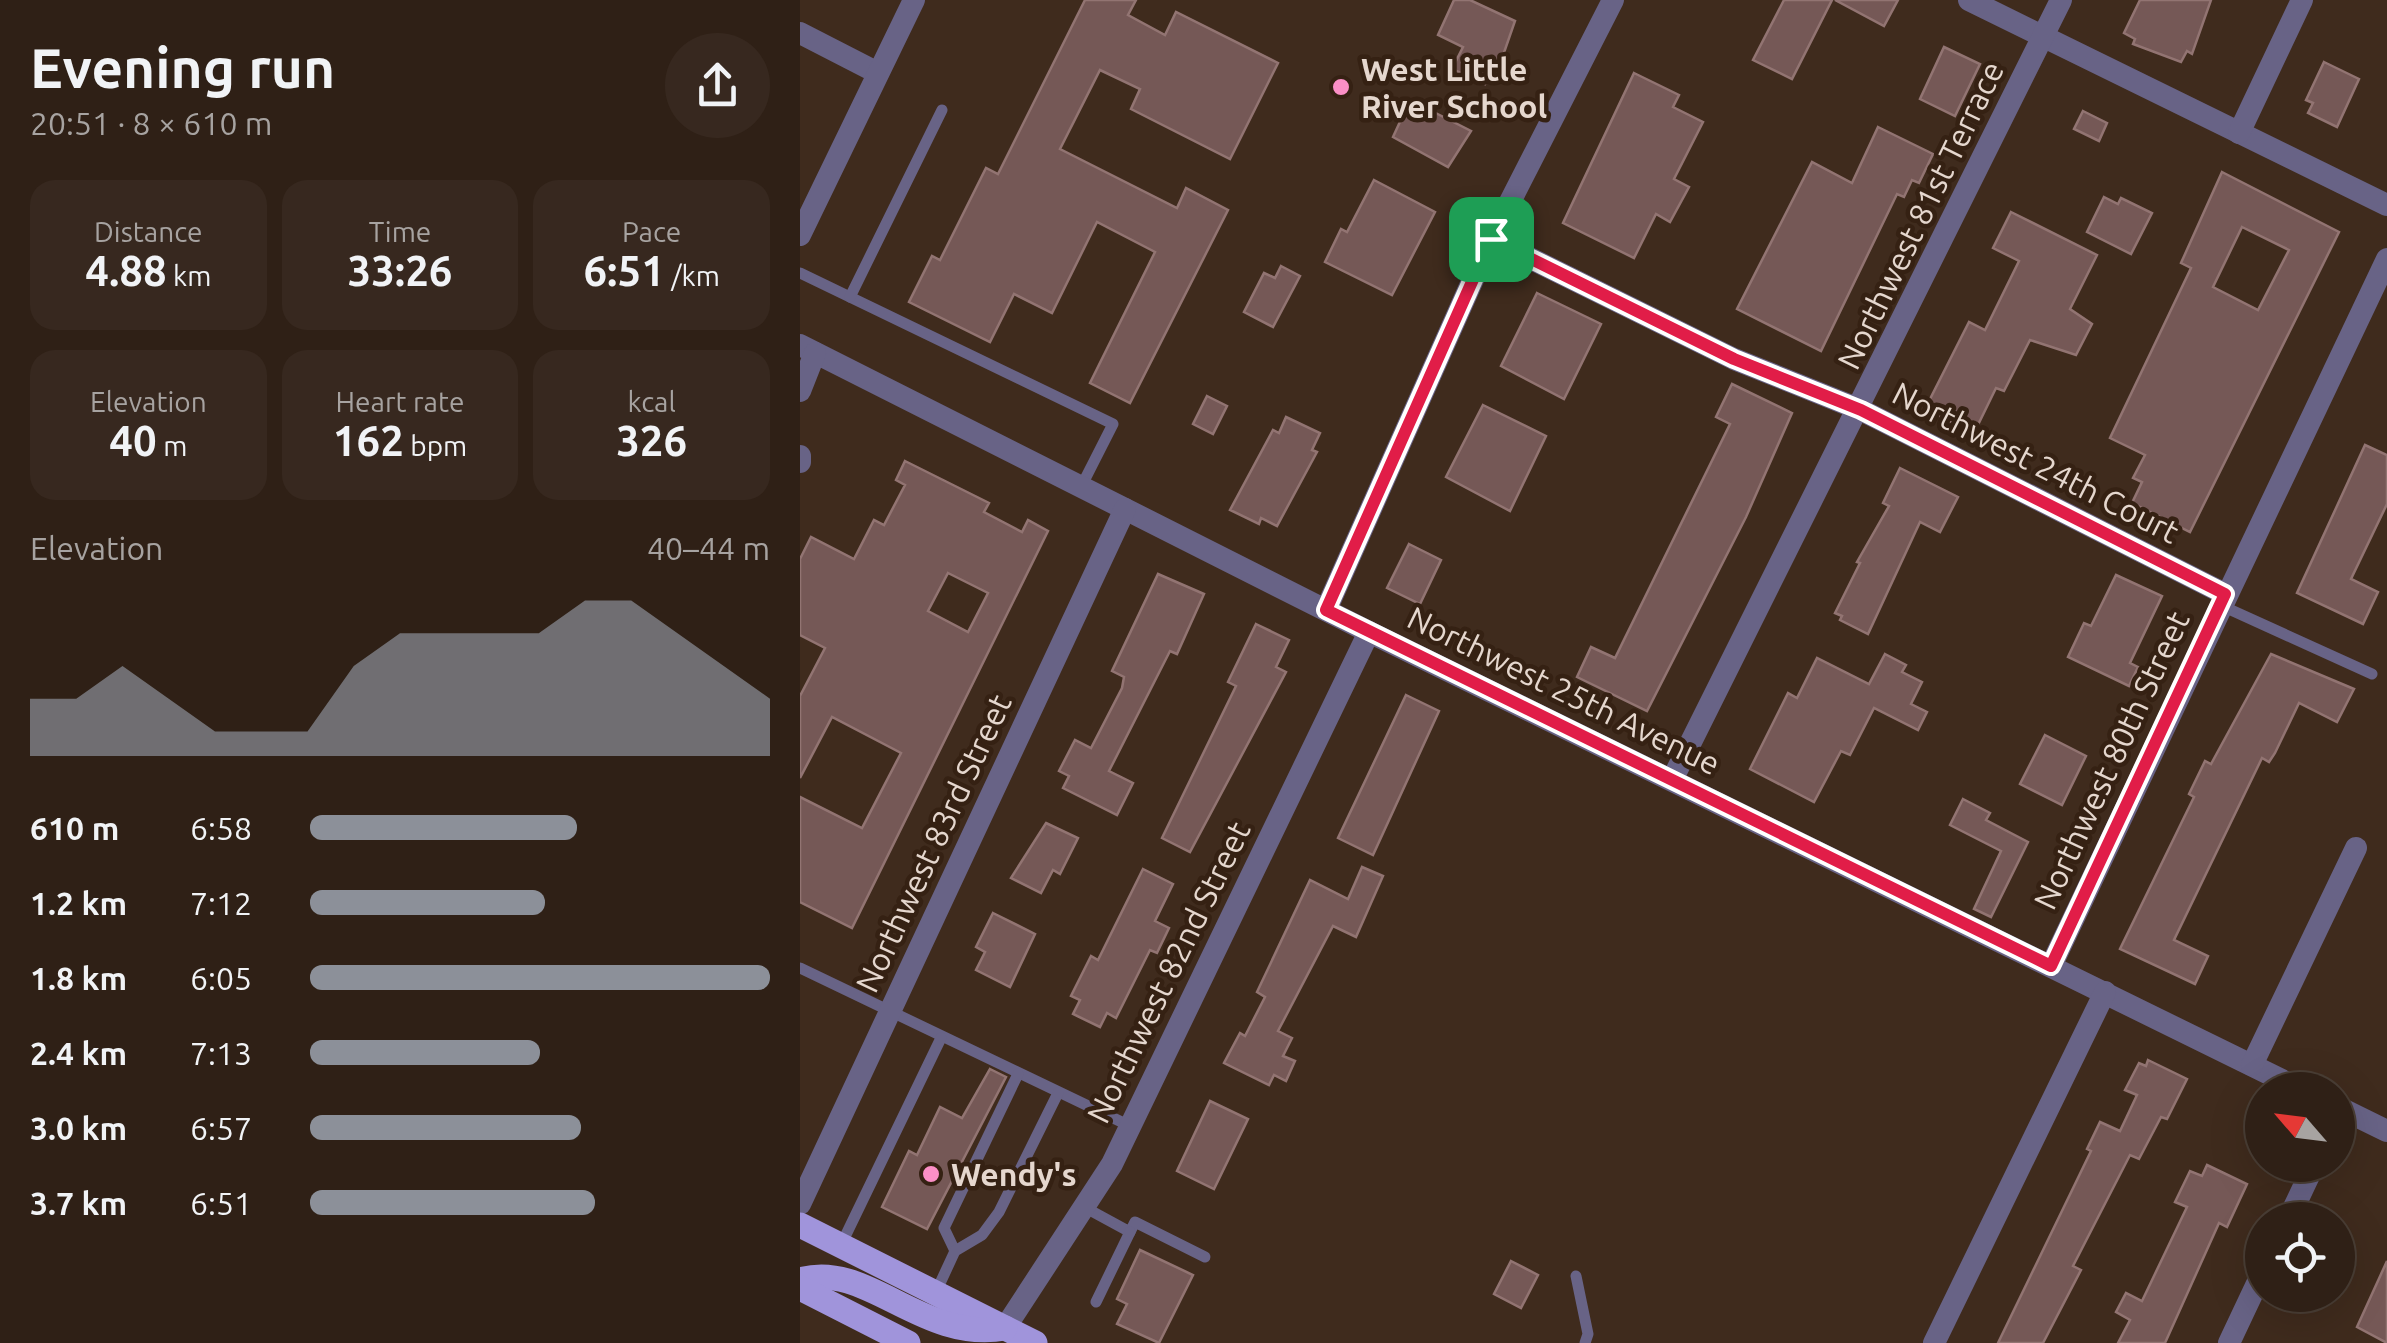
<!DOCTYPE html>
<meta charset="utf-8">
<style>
:root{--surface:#2f2016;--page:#37281f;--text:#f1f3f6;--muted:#a7a3a1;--line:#4a3e35;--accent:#8c9099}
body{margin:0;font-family:Ubuntu,sans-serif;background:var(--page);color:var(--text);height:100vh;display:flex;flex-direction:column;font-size:38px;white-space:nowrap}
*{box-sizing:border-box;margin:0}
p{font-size:32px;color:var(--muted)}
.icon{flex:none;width:55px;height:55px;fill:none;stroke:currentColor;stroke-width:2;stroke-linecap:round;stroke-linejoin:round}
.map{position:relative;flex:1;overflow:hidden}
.panel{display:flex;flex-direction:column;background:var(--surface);width:800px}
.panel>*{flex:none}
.needle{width:65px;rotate:298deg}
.buttons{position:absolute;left:1445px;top:1072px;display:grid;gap:20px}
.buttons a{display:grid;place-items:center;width:110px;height:110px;border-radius:50%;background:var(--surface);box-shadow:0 10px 40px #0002,0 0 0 2px var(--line);font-size:50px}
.pin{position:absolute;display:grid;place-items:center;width:85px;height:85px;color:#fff;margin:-42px;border-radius:20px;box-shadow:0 5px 15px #0006}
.round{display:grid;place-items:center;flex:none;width:105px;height:105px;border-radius:52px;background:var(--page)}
.headline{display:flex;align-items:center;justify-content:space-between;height:170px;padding:0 30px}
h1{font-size:55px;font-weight:700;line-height:75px}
.metrics{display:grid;grid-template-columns:repeat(3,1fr);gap:15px;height:170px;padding:10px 30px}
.metrics div{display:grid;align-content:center;border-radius:25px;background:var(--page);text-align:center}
.metrics b{font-size:42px;font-weight:700}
.metrics small{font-size:28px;font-weight:400}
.metrics p{font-size:28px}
.chart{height:280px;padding:20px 30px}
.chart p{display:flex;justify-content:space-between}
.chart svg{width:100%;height:180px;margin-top:10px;fill:var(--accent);opacity:.7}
ul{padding:0 30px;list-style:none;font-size:32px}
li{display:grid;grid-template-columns:160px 120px 1fr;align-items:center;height:75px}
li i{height:25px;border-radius:12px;background:var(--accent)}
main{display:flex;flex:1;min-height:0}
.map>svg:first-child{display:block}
.building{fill:#755856;stroke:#927472;stroke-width:2.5;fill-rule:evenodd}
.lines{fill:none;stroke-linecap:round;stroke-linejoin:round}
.service{stroke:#686386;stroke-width:11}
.minor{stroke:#686386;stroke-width:22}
.primary{stroke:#a094db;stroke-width:25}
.route-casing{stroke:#fff;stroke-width:20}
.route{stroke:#e11d48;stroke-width:12}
.poi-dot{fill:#fb8fc6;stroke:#352113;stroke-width:4}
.labels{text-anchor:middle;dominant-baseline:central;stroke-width:9;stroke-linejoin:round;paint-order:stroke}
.poi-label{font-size:32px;font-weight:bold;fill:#e5d7ce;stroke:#352113;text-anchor:start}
.street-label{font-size:32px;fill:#e5d7ce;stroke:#352113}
</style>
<main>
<section class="panel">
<div class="headline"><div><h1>Evening run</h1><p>20:51 · 8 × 610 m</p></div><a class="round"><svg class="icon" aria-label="share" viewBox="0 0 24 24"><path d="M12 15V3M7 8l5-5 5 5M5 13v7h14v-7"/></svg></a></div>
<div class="metrics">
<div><p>Distance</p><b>4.88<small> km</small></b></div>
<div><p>Time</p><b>33:26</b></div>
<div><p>Pace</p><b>6:51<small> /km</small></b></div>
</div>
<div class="metrics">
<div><p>Elevation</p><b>40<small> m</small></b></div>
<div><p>Heart rate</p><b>162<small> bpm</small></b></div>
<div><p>kcal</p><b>326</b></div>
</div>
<div class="chart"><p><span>Elevation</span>40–44 m</p>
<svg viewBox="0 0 160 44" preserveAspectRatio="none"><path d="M0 44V30L10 30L20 22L30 30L40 38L50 38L60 38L70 22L80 14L90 14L100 14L110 14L120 6L130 6L140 14L150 22L160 30V44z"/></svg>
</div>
<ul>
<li><b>610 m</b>6:58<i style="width:58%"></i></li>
<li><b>1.2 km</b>7:12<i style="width:51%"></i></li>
<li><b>1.8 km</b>6:05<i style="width:100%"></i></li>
<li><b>2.4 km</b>7:13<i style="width:50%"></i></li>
<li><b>3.0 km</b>6:57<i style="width:59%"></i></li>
<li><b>3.7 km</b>6:51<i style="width:62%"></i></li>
</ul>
</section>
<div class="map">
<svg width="1587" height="1343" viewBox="0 0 1587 1343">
<rect width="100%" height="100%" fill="#3f2b1d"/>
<g class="building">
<path d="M285,0H336L328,15L365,35L376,12L478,63L430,159L331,109L340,89L300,70L260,149L377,208L386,188L428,210L330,403L290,383L355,252L297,222L252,313L214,294L190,342L109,302L132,256L140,260L186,168L198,174Z"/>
<path d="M654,0H670L715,21L699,67L694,65L685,84L652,69L663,47L638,35Z"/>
<path d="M984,0H1032L992,79L953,60Z"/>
<path d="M1035,0H1098L1084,26Z"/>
<path d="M1340,0H1411L1392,54L1387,51L1381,62L1333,44L1335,39L1324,33Z"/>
<path d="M1144,47L1180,64L1155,116L1120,99Z"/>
<path d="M1524,62L1559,79L1537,127L1508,113L1513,103L1506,100Z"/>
<path d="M834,73L879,95L873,107L903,122L874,179L889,187L870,222L856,214L834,258L763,223Z"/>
<path d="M610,100L671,131L648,167L593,137Z"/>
<path d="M1283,111L1307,123L1299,141L1274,129Z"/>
<path d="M1078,127L1133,154L1119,183L1112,180L1104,197L1097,194L1021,351L937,309L1012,162L1052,183Z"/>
<path d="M1422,172L1539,232L1390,532L1332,503L1342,482L1333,478L1345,455L1310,438L1391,268L1381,263ZM1442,227L1489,250L1458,310L1413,287Z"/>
<path d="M574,180L635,212L592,295L525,262L541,229L547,232Z"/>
<path d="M1304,197L1318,204L1321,198L1352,213L1331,254L1287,232Z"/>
<path d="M1211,212L1297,255L1270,309L1292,324L1276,355L1230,340L1204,391L1196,388L1174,433L1125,409L1169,322L1185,330L1219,261L1193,248Z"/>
<path d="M481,266L500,276L473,327L444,312L464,273L475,278Z"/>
<path d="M737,293L801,324L764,399L701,366Z"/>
<path d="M932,384L992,413L946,517L847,711L777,677L791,647L815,658L930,424L916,417Z"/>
<path d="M407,396L427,406L413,434L393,424Z"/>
<path d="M683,405L746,436L710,511L646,477Z"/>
<path d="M486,417L520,433L512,450L517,452L477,526L461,518L459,524L430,510L473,430L479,433Z"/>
<path d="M1565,445L1587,455V504L1551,579L1578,592L1563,624L1497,593Z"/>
<path d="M105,461L189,503L184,512L222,532L228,520L248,531L52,928L0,902V797L62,828L101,753L32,717L0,778V696L25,648L0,635V559L11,537L54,559L74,520L84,525L105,485L96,480ZM148,573L188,593L168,632L128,611Z"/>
<path d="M1100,468L1158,497L1140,532L1120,522L1068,634L1040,620L1042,616L1035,613L1060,563L1057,562L1089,506L1083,503Z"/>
<path d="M609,544L641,560L620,604L587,588Z"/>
<path d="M358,574L404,594L377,654L370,651L309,771L333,783L317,815L263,788L269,776L259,771L275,740L291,748L322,688L324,677L312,671Z"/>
<path d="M1316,575L1362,596L1330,663L1338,667L1329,686L1268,657L1284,623L1291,626Z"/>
<path d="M456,624L489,640L476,667L486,672L390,852L362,838L436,686L428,682Z"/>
<path d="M1085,654L1106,665L1102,672L1122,682L1111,704L1127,712L1118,730L1074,708L1050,755L1041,751L1014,802L950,769L988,693L997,698L1017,658L1069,684Z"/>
<path d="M1471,654L1554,689L1537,722L1499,703L1475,753L1469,762L1462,758L1374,940L1408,956L1395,984L1320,949L1394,797L1389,794L1405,761L1411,764Z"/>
<path d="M606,695L639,711L573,855L538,838Z"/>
<path d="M1245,735L1286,756L1262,805L1220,784Z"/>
<path d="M1163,799L1190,813L1186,820L1228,842L1191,917L1174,909L1201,851L1150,825Z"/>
<path d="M246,823L278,838L260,874L253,870L241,893L211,878Z"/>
<path d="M562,867L583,876L556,937L533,926L478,1031L492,1038L483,1056L495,1061L486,1081L474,1075L469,1085L424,1063L440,1033L445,1036L465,997L457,992L510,880L548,899Z"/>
<path d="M343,869L373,884L355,921L369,928L357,953L350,950L316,1018L307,1013L300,1027L273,1014L280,1000L271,996L291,956L298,960Z"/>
<path d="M193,913L235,934L210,987L176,970L185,952L176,947Z"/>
<path d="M1348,1060L1387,1079L1367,1119L1361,1117L1339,1159L1330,1155L1273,1266L1281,1270L1243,1343H1198L1291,1151L1287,1149L1300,1122L1320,1131L1337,1095L1325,1090L1339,1063L1346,1066Z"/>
<path d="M190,1069L206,1077L127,1229L82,1207L109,1151L117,1155L140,1107L162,1118Z"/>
<path d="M410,1101L448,1119L414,1189L377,1171Z"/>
<path d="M1407,1165L1447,1184L1427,1227L1419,1223L1365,1343H1318L1330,1320L1316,1312L1326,1293L1342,1301L1387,1207L1375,1202L1390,1171L1402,1176Z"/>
<path d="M340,1250L393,1275L359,1343L317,1324L327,1304L317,1299Z"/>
<path d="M711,1261L738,1275L721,1308L694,1294Z"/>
<path d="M1587,1261V1343L1557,1327Z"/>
</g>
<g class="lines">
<g class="service">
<path d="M0,273L313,424L281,487"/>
<path d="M50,297L142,110"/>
<path d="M1420,605L1572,674"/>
<path d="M0,968L330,1126"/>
<path d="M284,1207L330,1232L335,1222L405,1257"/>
<path d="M41,1245L141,1038"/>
<path d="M155,1251L144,1228L218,1074"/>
<path d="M776,1276L788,1334L785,1343"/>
<path d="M136,1292L155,1251L182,1235L199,1212L258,1093"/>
<path d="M296,1302L330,1232"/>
</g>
<g class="minor">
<path d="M1169,0L1587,205"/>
<path d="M0,33L78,73"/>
<path d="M1439,133L1502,0"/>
<path d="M0,235L114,0"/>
<path d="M691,239L934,359L1061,410L1425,594"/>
<path d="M0,345L569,632L1502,1090"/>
<path d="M0,391L15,353"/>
<path d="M0,456V462"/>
<path d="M526,610L691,239L813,0"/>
<path d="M873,778L1261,0"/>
<path d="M1251,966L1587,259"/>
<path d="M1452,1065L1556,848"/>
<path d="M1538,1107L1587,1131"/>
<path d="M0,1204L325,509"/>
<path d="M1488,1220L1514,1165"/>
<path d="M205,1328L312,1164L569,632"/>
<path d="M1134,1343L1305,992"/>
<path d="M1429,1343L1462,1273"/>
</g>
<g class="primary">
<path d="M0,1225L235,1343"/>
<path d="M0,1280C67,1260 121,1343 205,1328"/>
<path d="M0,1288L108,1343"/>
</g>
</g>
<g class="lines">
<g class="route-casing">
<path id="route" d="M691,239L934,359L1061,410L1425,594L1251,966L526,610Z"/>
</g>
<use href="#route" class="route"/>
</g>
<g class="poi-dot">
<circle cx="541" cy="87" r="10"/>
<circle cx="131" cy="1174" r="10"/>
</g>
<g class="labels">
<g class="poi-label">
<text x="561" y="69">West Little<tspan x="561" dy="37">River School</tspan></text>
<text x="151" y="1174">Wendy's</text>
</g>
<g class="street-label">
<text transform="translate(1120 215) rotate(-64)">Northwest 81st Terrace</text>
<text transform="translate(1236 462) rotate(27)">Northwest 24th Court</text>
<text transform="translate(764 690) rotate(26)">Northwest 25th Avenue</text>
<text transform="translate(1311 760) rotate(-65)">Northwest 80th Street</text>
<text transform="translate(133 843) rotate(-65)">Northwest 83rd Street</text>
<text transform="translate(368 972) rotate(-64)">Northwest 82nd Street</text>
</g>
</g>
</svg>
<div class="buttons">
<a><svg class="needle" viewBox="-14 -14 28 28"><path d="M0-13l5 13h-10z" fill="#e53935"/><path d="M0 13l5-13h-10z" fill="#a7a3a1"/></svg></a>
<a><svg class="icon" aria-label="locate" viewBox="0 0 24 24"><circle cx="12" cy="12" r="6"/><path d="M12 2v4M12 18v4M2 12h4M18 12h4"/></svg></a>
</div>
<div class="pin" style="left:691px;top:239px;background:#1e9e55"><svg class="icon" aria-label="arrive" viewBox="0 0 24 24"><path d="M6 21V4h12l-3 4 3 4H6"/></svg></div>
</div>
</main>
